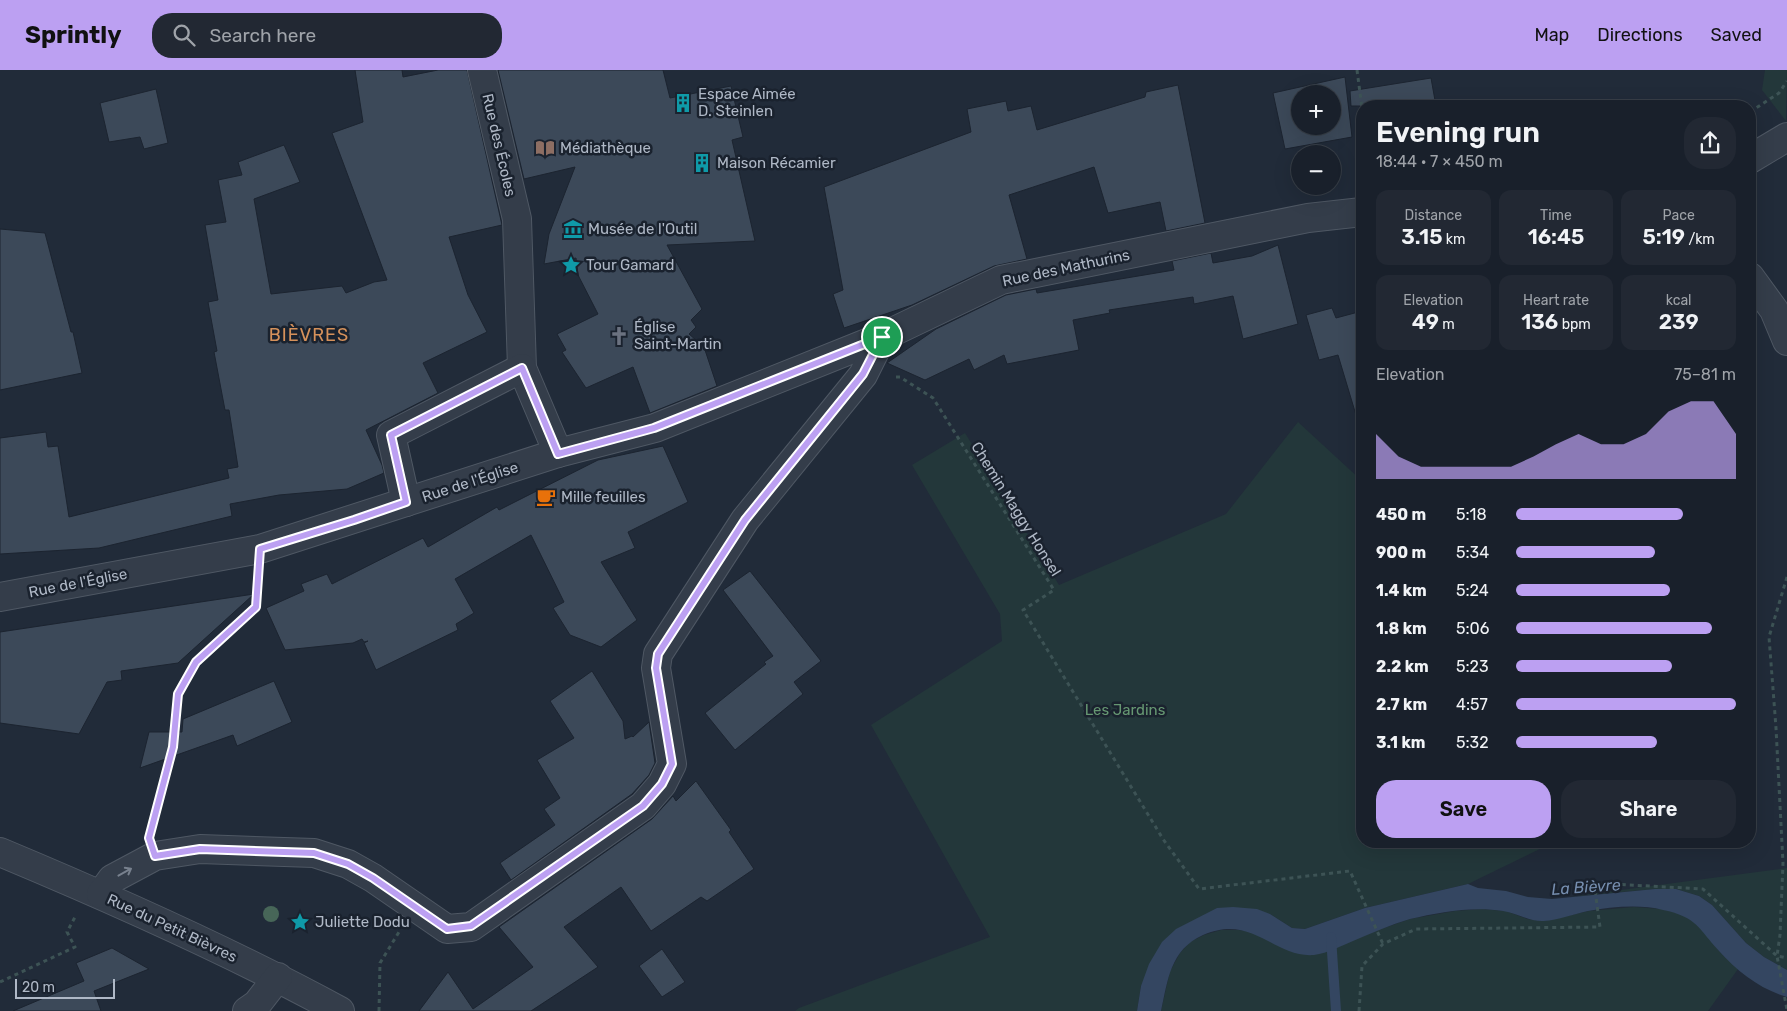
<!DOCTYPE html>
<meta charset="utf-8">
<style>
:root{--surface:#19202b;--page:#222833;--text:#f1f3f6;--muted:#9fa3a9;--line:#373e47;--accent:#bca0f2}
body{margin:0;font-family:Rubik,sans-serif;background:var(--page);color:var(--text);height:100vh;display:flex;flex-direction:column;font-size:19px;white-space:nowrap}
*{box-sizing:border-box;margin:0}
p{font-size:16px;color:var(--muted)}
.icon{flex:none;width:28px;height:28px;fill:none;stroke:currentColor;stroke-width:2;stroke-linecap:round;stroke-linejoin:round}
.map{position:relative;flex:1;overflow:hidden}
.panel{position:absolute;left:1356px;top:30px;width:400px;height:748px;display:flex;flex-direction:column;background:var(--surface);border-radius:20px;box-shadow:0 5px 20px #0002,0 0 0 1px var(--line)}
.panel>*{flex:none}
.fabs{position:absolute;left:1291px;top:15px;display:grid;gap:10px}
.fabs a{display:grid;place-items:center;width:50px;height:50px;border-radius:50%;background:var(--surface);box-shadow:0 5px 20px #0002,0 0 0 1px var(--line);font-size:25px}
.scale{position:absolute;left:15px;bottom:12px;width:100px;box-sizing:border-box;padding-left:5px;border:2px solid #afb8c6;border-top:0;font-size:14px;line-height:18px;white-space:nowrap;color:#afb8c6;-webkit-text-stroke:4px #1a222e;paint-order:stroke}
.pin{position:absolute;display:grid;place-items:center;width:42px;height:42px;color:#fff;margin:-21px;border:2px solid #fff;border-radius:50%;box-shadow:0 1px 5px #0007}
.round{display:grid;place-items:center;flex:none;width:52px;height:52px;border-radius:20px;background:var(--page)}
.headline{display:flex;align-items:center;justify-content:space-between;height:85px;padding:0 20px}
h1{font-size:28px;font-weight:600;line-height:38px}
.metrics{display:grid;grid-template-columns:repeat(3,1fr);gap:8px;height:85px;padding:5px 20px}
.metrics div{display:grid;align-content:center;border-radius:12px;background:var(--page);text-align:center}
.metrics b{font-size:21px;font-weight:600}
.metrics small{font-size:14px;font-weight:400}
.metrics p{font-size:14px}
.chart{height:140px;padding:10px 20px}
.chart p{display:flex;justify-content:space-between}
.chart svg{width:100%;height:90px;margin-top:5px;fill:var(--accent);opacity:.7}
.action{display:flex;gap:10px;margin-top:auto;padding:10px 20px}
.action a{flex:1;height:58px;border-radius:20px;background:var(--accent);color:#111;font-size:20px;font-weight:600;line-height:58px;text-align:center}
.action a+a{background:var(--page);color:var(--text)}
ul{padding:0 20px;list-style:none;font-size:16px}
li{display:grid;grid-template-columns:80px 60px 1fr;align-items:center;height:38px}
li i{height:12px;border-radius:6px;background:var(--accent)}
header{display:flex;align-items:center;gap:30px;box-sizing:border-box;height:70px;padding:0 25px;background:var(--accent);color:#111}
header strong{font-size:24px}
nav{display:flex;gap:28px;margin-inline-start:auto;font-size:18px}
.search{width:350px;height:45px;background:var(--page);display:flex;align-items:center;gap:12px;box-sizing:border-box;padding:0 18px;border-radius:20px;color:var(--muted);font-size:19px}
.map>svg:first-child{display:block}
.green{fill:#23373a}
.water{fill:#344661}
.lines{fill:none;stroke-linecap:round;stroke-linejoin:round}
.stream{stroke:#344661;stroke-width:10}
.building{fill:#3c4959;stroke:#1c2430;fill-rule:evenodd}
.minor-casing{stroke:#4f5864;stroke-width:30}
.path{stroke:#3d5355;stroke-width:3;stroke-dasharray:4 4;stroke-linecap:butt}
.minor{stroke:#343d4a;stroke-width:28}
.tree{fill:#476658}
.oneway{stroke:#78818e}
.route-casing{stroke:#fff;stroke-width:10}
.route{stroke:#bca0f2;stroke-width:6}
.labels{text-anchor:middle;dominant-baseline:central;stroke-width:5;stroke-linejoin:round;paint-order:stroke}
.poi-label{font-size:15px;fill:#afb8c6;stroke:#1a222e;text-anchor:start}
.street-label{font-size:15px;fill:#afb8c6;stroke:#1a222e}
.park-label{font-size:15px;fill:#669772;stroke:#1a222e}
.water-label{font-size:16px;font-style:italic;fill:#768eaf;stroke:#1a222e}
.quarter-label{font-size:18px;letter-spacing:1px;fill:#d5915b;stroke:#1a222e}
</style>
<header>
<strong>Sprintly</strong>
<div class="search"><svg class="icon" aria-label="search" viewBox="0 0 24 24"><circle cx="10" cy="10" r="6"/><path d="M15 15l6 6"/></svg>Search here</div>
<nav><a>Map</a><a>Directions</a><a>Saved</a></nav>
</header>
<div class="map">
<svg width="1787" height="941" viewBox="0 0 1787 941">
<rect width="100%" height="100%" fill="#212b39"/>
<g class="green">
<path d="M1765,0H1787L1786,51L1762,20Z"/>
<path d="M1298,352L1362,411V771H1556L1468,814L1365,838L1305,859L1292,858L1270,844L1217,838L1141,916L1137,941H795L799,938L990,867L871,655L1002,571L1000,544L912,395L965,363L1059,515L1226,444Z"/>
<path d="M1787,798V900L1764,887L1746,873L1712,835L1699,826L1676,819H1655L1568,827Z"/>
<path d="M1634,837L1661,839L1681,844L1699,855L1719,881L1738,899L1708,941H1161L1170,901L1180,883L1190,872L1204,865L1221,860H1239L1252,862L1288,880L1384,858L1410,849L1455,841L1481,839L1506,841L1527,849L1543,851L1589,841Z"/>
</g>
<path class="water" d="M1468,814L1478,818L1506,821L1528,827L1552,829L1655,819H1676L1699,826L1712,835L1746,873L1764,887L1787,900V927C1760,919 1738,902 1719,881C1698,858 1697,847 1663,840C1640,834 1611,837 1588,841C1574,844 1558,850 1544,851C1530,852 1517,843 1503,841C1473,836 1440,842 1410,849C1390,855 1372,863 1353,871C1341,876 1328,883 1314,885C1273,888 1253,843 1203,865C1170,880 1168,910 1161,941H1137L1141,916L1149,894L1162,872L1176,859L1217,838L1233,837L1257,839L1270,844L1292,858L1305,859L1365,838Z"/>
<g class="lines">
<path class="stream" d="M1331,867L1336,941"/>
</g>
<g class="building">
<path d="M355,0H402L403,7L438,0H467L502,155L449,167L468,225L487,262L423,293L438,323L366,360L382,395L384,403L347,419L279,425L230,434L232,446L99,478L0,484V368L46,362L48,377L58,376L69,447L229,408L227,399L238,397L229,340H225L214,282L217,281L208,232L218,230L205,155L226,152L218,110L242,105L238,92L284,75L300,112L254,129L271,224L342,216L346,223L374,212L387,210L332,63L363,52Z"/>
<path d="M498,0H663L670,28L731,16L743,67L732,70L755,171L667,175L702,239L691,250L696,257L689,264L704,277L717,316L650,343L633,297L586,318L562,282L566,280L557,264L598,244L578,205L576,188L544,194L549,164L575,97L524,109Z"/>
<path d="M1345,7L1352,67L1285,79L1273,23ZM1300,24H1332V56H1300Z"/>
<path d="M1431,8L1436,36H1351L1350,21Z"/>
<path d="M1178,15L1205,153L1166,161L1160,132L1108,143L1094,97L1009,125L1027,189L994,196L912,235L844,258L833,224L843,220L824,117L971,62L967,39L1006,31L1008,41L1031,36L1037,60L1145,27L1146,22Z"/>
<path d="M156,19L168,73L144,79L140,67L109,72L100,33Z"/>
<path d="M0,159L45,163L71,262H73L82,303L0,320Z"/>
<path d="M1278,175L1298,254L1243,269L1233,226L1194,234L1193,227L1109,240L1110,243L1073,250L1079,280L1007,294L1004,285L974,300L969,289L925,310L887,293L936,259L1006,225L1036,219L1037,223L1174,200L1172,191L1211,183L1213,193L1252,186Z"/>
<path d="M1332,238L1336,248L1362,241V344L1356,345L1338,285L1319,290L1306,245Z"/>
<path d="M663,376L688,432L628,462L635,478L601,492L637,550L601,577L570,565L553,538L564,532L531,465L455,509L474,543L456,554L458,560L376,600L364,573L368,571L364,572L362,569L353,573L285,580L266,538L304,521L301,514L327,504L332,514L423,468L428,477L497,437L499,440L598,390Z"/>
<path d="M750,501L821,591L794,612L803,624L735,680L705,643L766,594L764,592L773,586L723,520Z"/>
<path d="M254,524L178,593L121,601L122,610L107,612L79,664L0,653V562Z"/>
<path d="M592,601L623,651L625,669L632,666L633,667L649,652L655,693L649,705L632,724L511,810L500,793L555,755L544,739L560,728L537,690L574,668L550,631Z"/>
<path d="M274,611L292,652L237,676L233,665L140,698L149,662H182L183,649Z"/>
<path d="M696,711L731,760L729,762L754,799L707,831L701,827L651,861L621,817L564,857L598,897L531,941H419L448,902L473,939L533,897L499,857L652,749L673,726L676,731Z"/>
<path d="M112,878L149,899L94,921L101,941H13L84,911L76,893Z"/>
<path d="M662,879L685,912L662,927L639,896Z"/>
</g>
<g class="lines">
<g class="minor-casing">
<g id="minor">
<path d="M482,0L517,149L522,298L558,383"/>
<path d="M1750,89L1787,67"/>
<path d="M1750,207L1774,240L1787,271"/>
<path d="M406,432L391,365L522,298"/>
<path d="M0,527L260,479L558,383L655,358L882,267L1001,210L1308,148L1362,142"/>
<path d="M0,782C115,830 230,881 340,941"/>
<path d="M101,824L112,809L155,786L200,779L314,783L348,794L373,808L447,859L471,857L643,736L662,714L672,694L656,598L658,584L745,450L863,305L882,267"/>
<path d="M247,941L257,934L278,907"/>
</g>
</g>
<g class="path">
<path d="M1357,0L1362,38"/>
<path d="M1750,42L1779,23L1787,11"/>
<path d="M896,307H900L933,328L1054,520L1023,540L1163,769L1199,819L1350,801L1383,874"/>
<path d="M1787,507L1769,567L1776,658L1783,793L1780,865L1777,886L1787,940"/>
<path d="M152,756L173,677L178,624L196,592L256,537L257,512"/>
<path d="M0,912L75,877L67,862L75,847"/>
<path d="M379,941L380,893L399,862"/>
<path d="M1359,941L1362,896L1383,874L1416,859L1600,857L1594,813L1703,819L1777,886L1787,888"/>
</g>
<use href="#minor" class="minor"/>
</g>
<circle class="tree" cx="271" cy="844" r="8"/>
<defs><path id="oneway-shaft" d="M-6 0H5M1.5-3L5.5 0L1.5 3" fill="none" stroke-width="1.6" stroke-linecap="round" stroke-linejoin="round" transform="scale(1.25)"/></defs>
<use class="oneway" href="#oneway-shaft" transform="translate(125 802) rotate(-29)"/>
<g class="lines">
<g class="route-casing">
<path id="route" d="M882,267L863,304L745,450L658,584L656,598L672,694L662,714L643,736L471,856L447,859L373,808L348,794L314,783L200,779L155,786L149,768L173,677L178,624L196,592L256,537L260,479L354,450L406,432L391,365L522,298L558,384L654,358Z"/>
</g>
<use href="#route" class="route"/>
</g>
<defs>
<g id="building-bare" transform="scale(1.5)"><path d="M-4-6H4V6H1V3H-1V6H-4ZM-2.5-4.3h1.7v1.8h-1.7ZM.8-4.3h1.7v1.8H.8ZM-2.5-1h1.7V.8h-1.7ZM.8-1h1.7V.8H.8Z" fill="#0f9aa8" stroke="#1a222e" stroke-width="2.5" paint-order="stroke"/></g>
<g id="library-bare" transform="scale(1.5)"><path d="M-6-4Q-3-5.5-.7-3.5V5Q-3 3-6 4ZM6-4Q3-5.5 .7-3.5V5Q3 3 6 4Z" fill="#8d6e63" stroke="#1a222e" stroke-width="2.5" paint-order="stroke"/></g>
<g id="museum-bare" transform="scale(1.5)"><path d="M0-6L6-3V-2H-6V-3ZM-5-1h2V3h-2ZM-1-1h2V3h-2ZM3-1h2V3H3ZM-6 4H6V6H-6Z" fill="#0f9aa8" stroke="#1a222e" stroke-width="2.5" paint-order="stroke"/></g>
<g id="sight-bare" transform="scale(1.5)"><path d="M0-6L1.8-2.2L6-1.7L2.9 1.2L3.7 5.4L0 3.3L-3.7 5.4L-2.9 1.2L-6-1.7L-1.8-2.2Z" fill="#0f9aa8" stroke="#1a222e" stroke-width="2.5" paint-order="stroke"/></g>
<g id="church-bare" transform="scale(1.5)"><path d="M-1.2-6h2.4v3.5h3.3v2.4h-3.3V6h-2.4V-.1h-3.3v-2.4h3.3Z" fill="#6b7280" stroke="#1a222e" stroke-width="2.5" paint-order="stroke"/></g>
<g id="cafe-bare" transform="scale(1.5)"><path d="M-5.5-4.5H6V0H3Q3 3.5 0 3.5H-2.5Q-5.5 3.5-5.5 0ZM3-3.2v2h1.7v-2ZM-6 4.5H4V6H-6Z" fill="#e8710a" stroke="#1a222e" stroke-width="2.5" paint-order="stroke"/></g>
</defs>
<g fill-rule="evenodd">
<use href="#building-bare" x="683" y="33"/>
<use href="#library-bare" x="545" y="78"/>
<use href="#building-bare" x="702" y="93"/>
<use href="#museum-bare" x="573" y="159"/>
<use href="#sight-bare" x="571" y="195"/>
<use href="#church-bare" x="619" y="266"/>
<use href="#cafe-bare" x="546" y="427"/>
<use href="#sight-bare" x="300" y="852"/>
</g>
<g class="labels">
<g class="poi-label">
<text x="698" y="24">Espace Aimée<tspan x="698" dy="17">D. Steinlen</tspan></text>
<text x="560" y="78">Médiathèque</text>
<text x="717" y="93">Maison Récamier</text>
<text x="588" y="159">Musée de l'Outil</text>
<text x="586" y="195">Tour Gamard</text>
<text x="634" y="257">Église<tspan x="634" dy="17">Saint-Martin</tspan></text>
<text x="561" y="427">Mille feuilles</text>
<text x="315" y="852">Juliette Dodu</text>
</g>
<g class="street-label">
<text transform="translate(499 75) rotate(77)">Rue des Écoles</text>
<text transform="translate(1066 198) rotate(-12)">Rue des Mathurins</text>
<text transform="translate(470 412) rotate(-18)">Rue de l'Église</text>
<text transform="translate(1016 439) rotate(58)">Chemin Maggy Honsel</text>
<text transform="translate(78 513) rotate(-11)">Rue de l'Église</text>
<text transform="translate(172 858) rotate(25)">Rue du Petit Bièvres</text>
</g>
<g class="park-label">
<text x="1125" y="640">Les Jardins</text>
</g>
<g class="water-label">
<text transform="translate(1586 817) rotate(-4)">La Bièvre</text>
</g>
<g class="quarter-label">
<text x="309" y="265">BIÈVRES</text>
</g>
</g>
</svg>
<div class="fabs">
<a>+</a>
<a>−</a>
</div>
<div class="scale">20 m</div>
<div class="pin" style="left:882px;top:267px;background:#1e9e55"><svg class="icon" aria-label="arrive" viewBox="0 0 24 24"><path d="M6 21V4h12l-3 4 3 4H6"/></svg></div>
<section class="panel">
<div class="headline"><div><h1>Evening run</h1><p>18:44 · 7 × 450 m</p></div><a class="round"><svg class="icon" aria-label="share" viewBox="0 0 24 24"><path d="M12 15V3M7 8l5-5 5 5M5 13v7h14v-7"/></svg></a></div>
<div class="metrics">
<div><p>Distance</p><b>3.15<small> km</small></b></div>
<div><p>Time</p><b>16:45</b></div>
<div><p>Pace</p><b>5:19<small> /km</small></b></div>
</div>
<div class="metrics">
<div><p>Elevation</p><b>49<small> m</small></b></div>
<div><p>Heart rate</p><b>136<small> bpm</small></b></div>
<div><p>kcal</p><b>239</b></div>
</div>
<div class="chart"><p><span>Elevation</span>75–81 m</p>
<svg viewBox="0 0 160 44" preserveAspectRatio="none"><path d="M0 44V22L10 33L20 38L30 38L40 38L50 38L60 38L70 33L80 27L90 22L100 27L110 27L120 22L130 11L140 6L150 6L160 22V44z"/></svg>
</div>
<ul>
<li><b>450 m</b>5:18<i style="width:76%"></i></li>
<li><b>900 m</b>5:34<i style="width:63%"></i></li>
<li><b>1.4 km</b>5:24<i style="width:70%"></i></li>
<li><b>1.8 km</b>5:06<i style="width:89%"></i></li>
<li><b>2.2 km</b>5:23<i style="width:71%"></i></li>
<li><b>2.7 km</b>4:57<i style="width:100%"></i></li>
<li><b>3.1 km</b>5:32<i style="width:64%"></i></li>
</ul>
<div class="action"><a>Save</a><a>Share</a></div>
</section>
</div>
